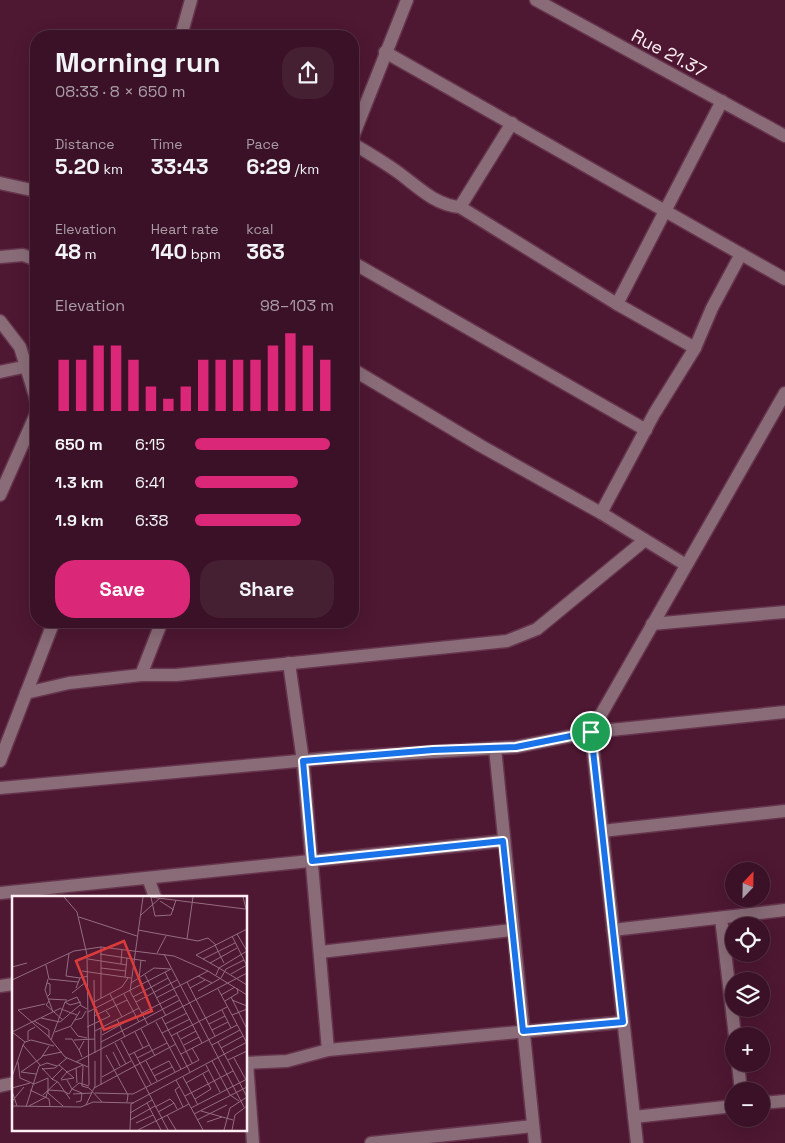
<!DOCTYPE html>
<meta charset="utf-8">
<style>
:root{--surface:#3a1126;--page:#451f32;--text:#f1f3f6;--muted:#ab9da7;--line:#543143;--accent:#db2777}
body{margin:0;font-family:"Space Grotesk",sans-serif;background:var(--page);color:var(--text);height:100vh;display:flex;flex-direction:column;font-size:19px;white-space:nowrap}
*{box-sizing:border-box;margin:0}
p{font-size:16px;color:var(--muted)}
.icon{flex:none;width:28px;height:28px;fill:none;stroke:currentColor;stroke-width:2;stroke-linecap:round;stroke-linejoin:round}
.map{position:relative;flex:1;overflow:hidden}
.drawer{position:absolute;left:30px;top:30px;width:329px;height:598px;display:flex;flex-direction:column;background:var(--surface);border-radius:20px;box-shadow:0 5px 20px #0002,0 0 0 1px var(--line)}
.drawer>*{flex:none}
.needle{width:32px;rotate:22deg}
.fabs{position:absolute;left:725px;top:862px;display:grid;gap:10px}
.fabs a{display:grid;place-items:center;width:45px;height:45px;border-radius:50%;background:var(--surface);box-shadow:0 5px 20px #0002,0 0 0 1px var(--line);font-size:25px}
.pin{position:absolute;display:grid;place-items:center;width:42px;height:42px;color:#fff;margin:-21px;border:2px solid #fff;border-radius:50%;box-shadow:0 1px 5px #0007}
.round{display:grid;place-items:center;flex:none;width:52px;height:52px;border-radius:20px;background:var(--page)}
.head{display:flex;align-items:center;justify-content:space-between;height:85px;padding:0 25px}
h1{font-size:28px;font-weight:600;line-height:38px}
.figures{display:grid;grid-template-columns:repeat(3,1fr);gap:8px;height:85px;padding:5px 25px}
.figures div{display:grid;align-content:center}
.figures b{font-size:21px;font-weight:600}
.figures small{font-size:14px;font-weight:400}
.figures p{font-size:14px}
.chart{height:140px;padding:10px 25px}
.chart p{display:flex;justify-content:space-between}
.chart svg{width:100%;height:90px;margin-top:5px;stroke:var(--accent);stroke-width:6}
.cta{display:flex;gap:10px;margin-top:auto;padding:10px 25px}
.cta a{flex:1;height:58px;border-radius:20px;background:var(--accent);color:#fff;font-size:20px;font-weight:600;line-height:58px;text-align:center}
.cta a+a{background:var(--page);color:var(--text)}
ul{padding:0 25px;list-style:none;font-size:16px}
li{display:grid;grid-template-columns:80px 60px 1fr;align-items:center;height:38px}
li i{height:12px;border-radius:6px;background:var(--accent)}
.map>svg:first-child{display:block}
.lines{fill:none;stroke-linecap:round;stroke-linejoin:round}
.minor-casing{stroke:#66354d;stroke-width:15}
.minor{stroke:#896c78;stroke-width:12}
.route-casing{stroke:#fff;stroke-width:10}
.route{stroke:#1a73e8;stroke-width:6}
.labels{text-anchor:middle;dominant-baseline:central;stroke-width:4;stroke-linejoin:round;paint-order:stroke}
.street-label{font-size:18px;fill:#fdeef4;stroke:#4e1732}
.inset-road{fill:none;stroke:#946d80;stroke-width:1}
.view{fill:#da3c3c;fill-opacity:0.15;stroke:#da3c3c;stroke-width:2.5}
.inset-edge{fill:none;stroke:#fdeef4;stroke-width:2.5}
</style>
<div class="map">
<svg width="785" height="1143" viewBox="0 0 785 1143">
<rect width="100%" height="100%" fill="#4e1732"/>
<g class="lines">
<g class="minor-casing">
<g id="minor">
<path d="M536,0L785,136"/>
<path d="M181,36L191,0"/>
<path d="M385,52L785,279"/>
<path d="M352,139L407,0"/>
<path d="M352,143C368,153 384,162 399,173C418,187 435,205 460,207L617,304L695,348"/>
<path d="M0,183L36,191"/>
<path d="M460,207L512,123"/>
<path d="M0,257L23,255L36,260"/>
<path d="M352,262L646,430"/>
<path d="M617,304L722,101"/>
<path d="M0,321L20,347L36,399"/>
<path d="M352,369L481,446L601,513L686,565"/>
<path d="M0,372L28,366"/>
<path d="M0,495L36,414"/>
<path d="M601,513L654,414L695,348L712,308L741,254"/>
<path d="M652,624L785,612"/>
<path d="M289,663L303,761L328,1050"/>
<path d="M141,675L162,621"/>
<path d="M26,693L69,683L141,675H176L507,641L537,629L645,540"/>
<path d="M495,748L535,1143"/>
<path d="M0,761L54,621"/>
<path d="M0,788L330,758L516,747L591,732L785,712"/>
<path d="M602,831L785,811"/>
<path d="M148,878L155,897"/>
<path d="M0,893L503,841"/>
<path d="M721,918L735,1036"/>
<path d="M613,930L785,910"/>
<path d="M320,952L512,930"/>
<path d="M0,986L14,984"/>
<path d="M246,1063L287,1061L328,1050L623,1022"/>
<path d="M247,1063L253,1143"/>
<path d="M738,1064L741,1091"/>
<path d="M0,1086L14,1083"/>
<path d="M761,1103L785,1101"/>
<path d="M634,1117L734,1106"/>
<path d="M371,1143L533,1126"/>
<path d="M637,1143L591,732L785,393"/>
</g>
</g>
<use href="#minor" class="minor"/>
</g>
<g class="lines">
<g class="route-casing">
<path id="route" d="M591,732L623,1022L523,1031L503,841L312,861L303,761L433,750L516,747Z"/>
</g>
<use href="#route" class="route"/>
</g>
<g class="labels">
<g class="street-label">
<text transform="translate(669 53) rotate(28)">Rue 21.37</text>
</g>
</g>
<g transform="translate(12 896)">
<rect width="235" height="235" fill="#4e1732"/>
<path class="inset-road" d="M52,1L65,16L75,59L77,189M131,1L118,95L136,129M138,1L233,13M139,1L143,20L159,19L164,4M231,1L235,17M148,5L162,14M129,19L148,2M67,21L125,40M235,33L184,59L207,72L235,55M126,34L186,45L196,42L204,49M225,38L235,55M220,40L235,70M175,43L181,1M203,49L212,67M57,57L54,80L68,82M145,57L154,40M88,58L134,65M152,58L232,211M76,63L115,69M191,63L223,47M198,67L225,52M109,68L110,53M34,69L37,83L66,86M0,71L15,67M89,72L114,75M70,75L119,82M153,76L190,147M219,78L235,69M133,79L154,120M204,79L207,72L235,89M186,80L200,87M113,81L115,62M36,83L33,94L41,116M127,83L129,64M0,84L62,55L89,51L162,60L196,75L235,99M82,84L83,157M175,86L203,140M119,87L142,72L158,73M64,92L68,82L76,80M178,92L193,84M206,93L235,147M186,95L209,82L214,73L232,64M60,97L74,86M98,98L110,121M112,98L127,126M209,99L223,91M35,101L38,98V88L35,87M121,101L156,82M219,101L235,133M89,102V51M144,102L196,75M36,103L55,104M220,104L235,110M37,105L34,109L51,124M213,105L226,97L225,92M53,106L58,109L69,106M82,106L110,91L116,82M124,106L165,84M33,108L6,114L36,140L53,161L76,171M49,113L65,119M210,114L219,132M76,116L159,73M130,117L165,99M220,119L235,113M82,120L115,104M29,122L48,126L68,109L75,113M150,122L178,176M105,123L113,141M63,124L70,122L74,115M22,125L37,134V141M144,126L169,173M18,127L49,112M153,128L175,117M197,128L213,120M59,131L66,140L75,142M75,131L98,120L94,115M89,132V189M129,133L143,160M200,134L216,126M83,135L127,112M43,136L59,130L68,115M123,136L131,152M150,137L178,123M165,137L180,167M90,139L124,120M159,140L215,111M53,143H60L67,154M169,143L184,135M16,144V135L23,131M39,144L53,106L65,101L69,109M62,144L83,143M109,144L156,234M13,146L0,136L18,127M89,146L168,104M206,146L235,201M103,147L114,168M172,149L187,141M200,149L228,134M209,152L231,140M101,156L108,170M122,156L139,188M169,158L225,129M94,159L116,199L115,206M117,159L137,149M30,160L50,156M70,161L67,154L72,145M125,162L155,147M222,162L234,184M216,164L235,155M134,165L145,185M200,165L218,199L227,205M6,166L8,182L22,188L36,182M64,166L235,77M28,169L11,149L13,146L19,144L42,150M47,169L62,182L49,184M194,169L208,196M71,170L70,190L77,192L90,206M30,172L41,184M51,172L40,183L46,186L58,203M64,172L65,187M30,173L43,172L55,162M139,174L157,165L163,176M9,176L29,162L37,150M9,176L24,178M142,180L160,171M0,181L11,149M90,181L119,165M171,181L186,209M36,182V197L51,210M49,183L55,176L71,169M164,184L191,234M174,187L197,174M168,190L163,194L171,211M0,192L18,187M82,192L164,148M60,193L70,197L69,205L64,206M60,193L67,187L77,190M18,194L37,203L38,210M0,195L5,210M51,195L57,198L60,193L55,184M83,197L121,198L187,164L180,152M61,198L80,197M31,199L45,186M173,200L221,175M183,203L199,193L191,178M135,207L149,234M74,209L83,190V165M0,210L69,211L81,206L122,207M0,210L1,204L12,191M17,210L34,201L36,194L51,195M14,211L27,170L35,167L45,170M143,211L158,203L162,207M179,212L235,183M189,215L221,224M146,216L162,207L165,213M118,217L140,204M182,218L235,191M155,219L164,234M118,224L143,210M185,224L215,209M195,226L210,221M124,227L141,219M118,234L119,208L235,146M126,234L177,208M212,234L218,212L235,201M220,234L223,219L235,210"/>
<path class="view" d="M112,45L140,115L92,134L64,65Z"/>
<rect width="235" height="235" class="inset-edge"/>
</g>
</svg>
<div class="fabs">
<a><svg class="needle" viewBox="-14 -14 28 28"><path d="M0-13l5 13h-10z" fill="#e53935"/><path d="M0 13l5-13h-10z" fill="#ab9da7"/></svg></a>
<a><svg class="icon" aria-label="locate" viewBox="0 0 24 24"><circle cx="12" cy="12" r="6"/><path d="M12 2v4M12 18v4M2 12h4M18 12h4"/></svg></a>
<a><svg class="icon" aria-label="layers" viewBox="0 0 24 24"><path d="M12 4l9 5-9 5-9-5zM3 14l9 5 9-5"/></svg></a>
<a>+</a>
<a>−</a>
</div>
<div class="pin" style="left:591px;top:732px;background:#1e9e55"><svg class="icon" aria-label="arrive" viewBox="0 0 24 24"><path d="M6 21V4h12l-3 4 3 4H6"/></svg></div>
<section class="drawer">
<div class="head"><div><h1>Morning run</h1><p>08:33 · 8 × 650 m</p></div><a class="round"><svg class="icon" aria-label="share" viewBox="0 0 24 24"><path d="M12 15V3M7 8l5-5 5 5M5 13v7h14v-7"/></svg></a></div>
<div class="figures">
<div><p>Distance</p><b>5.20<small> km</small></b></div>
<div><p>Time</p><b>33:43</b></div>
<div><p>Pace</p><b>6:29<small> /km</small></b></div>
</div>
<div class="figures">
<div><p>Elevation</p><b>48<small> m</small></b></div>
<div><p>Heart rate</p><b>140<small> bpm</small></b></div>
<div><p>kcal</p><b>363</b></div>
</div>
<div class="chart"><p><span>Elevation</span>98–103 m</p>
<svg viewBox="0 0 160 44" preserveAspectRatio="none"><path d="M5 44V19M15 44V19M25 44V12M35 44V12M45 44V19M55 44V32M65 44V38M75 44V32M85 44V19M95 44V19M105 44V19M115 44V19M125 44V12M135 44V6M145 44V12M155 44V19"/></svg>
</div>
<ul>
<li><b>650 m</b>6:15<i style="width:97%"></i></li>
<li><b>1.3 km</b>6:41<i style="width:74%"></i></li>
<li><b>1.9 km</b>6:38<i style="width:76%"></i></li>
</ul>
<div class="cta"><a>Save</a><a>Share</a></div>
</section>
</div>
